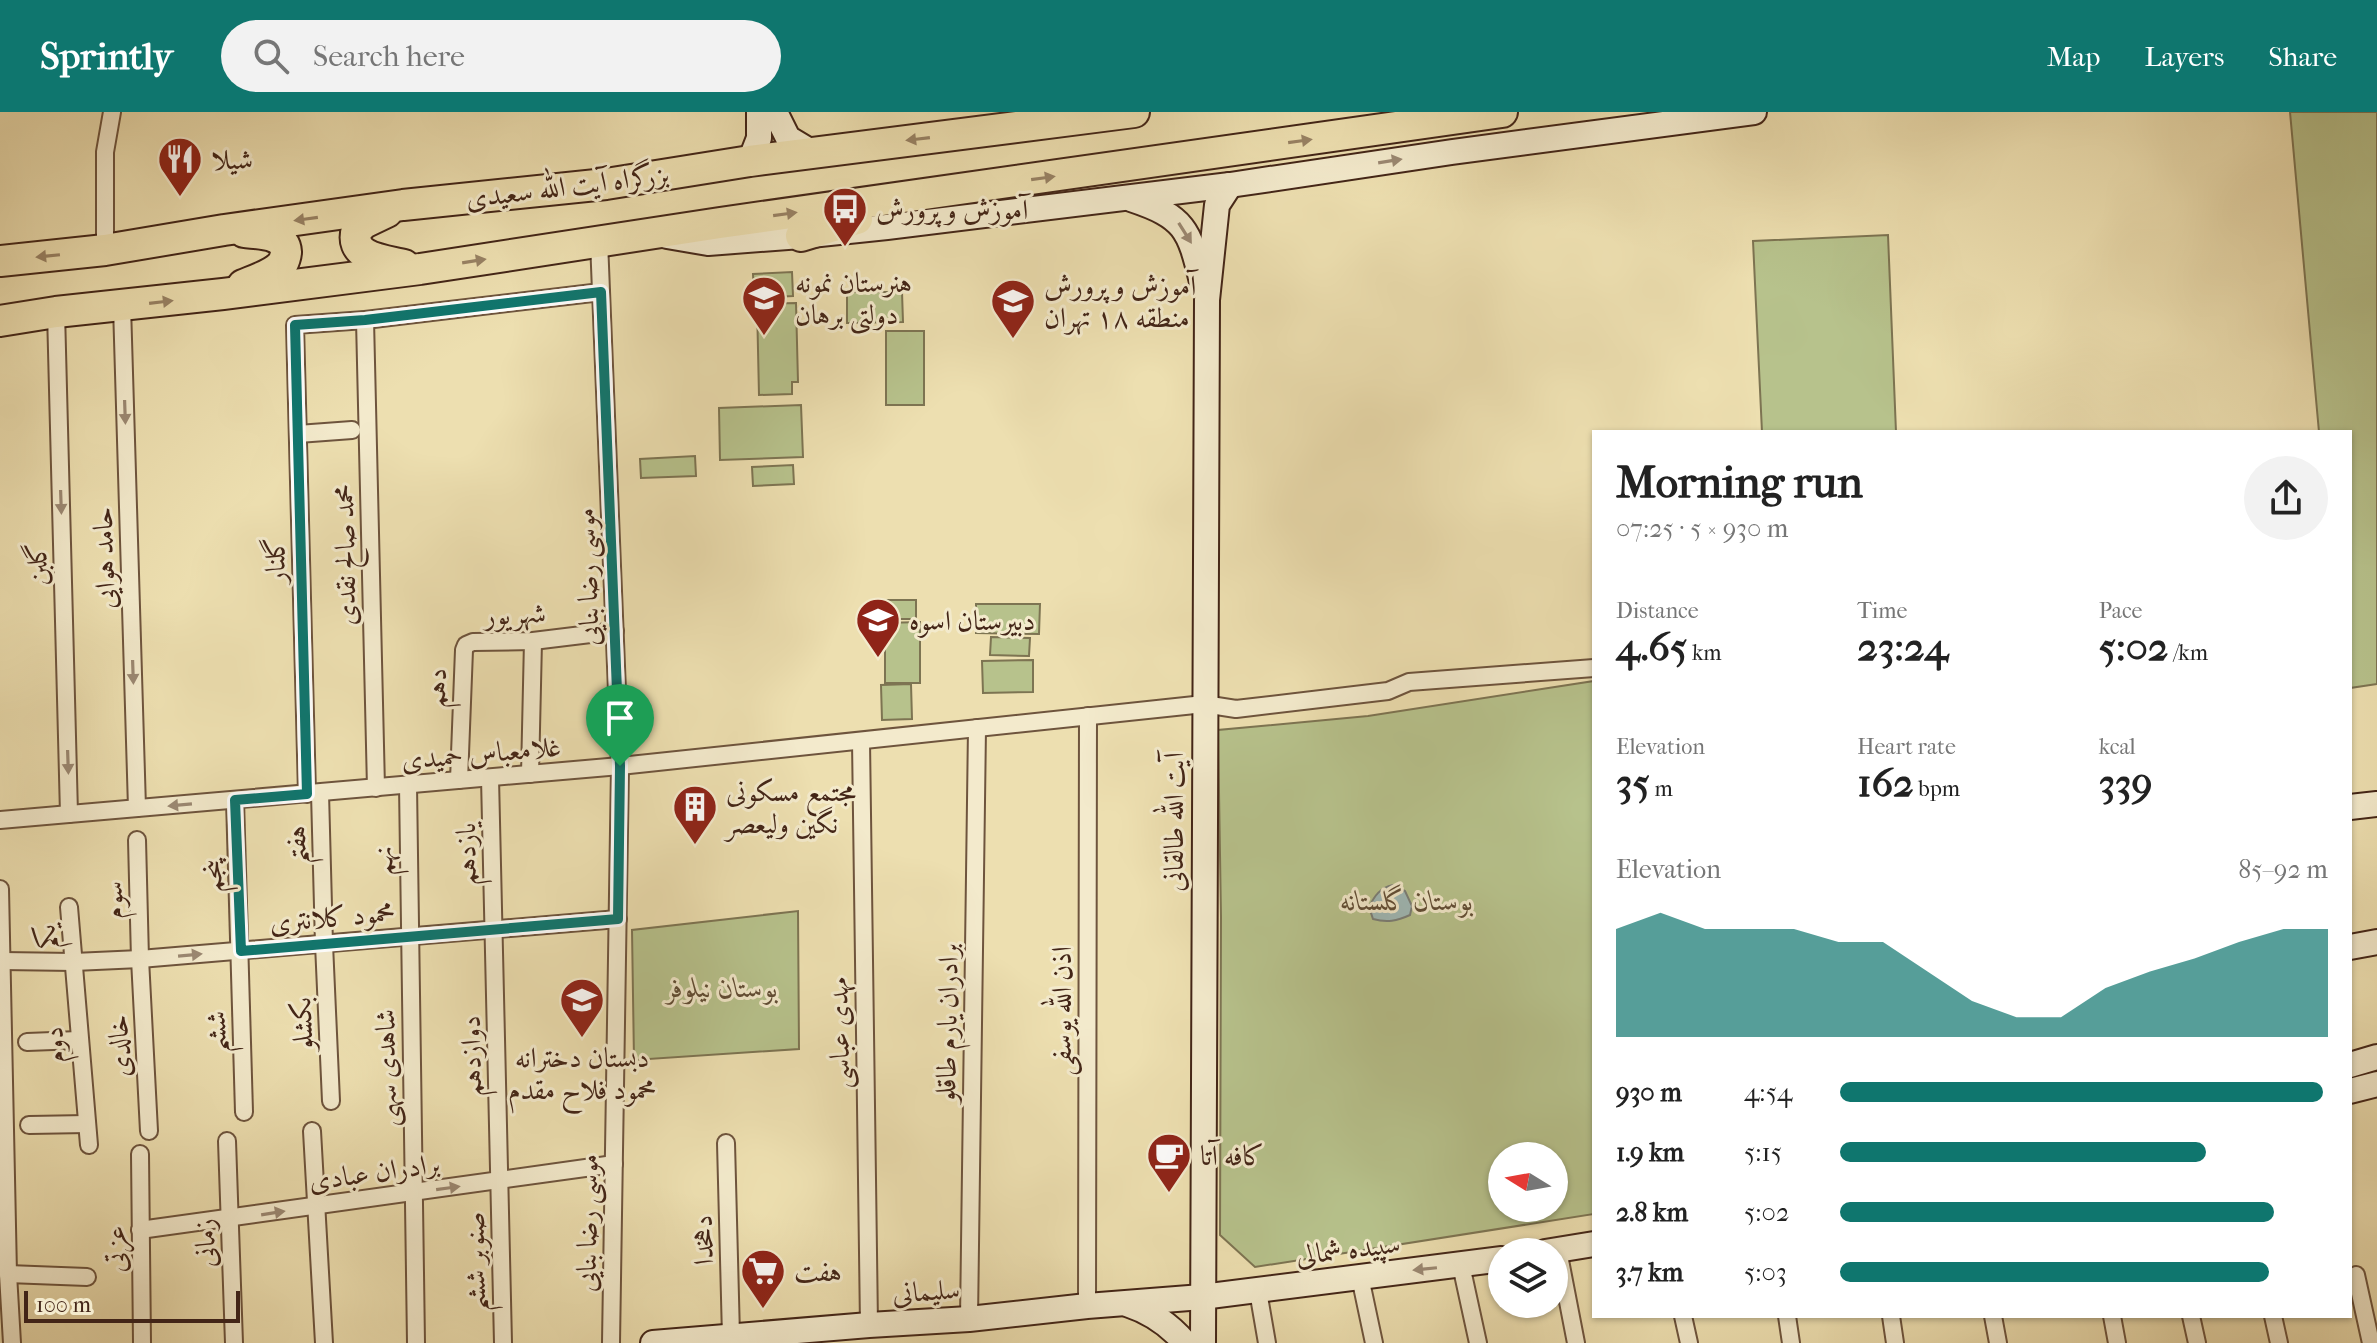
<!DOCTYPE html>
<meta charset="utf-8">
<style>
:root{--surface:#fff;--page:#f2f2f2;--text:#222;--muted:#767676;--accent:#0f766e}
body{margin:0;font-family:"IM FELL French Canon",Amiri,serif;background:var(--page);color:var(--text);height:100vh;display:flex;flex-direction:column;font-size:30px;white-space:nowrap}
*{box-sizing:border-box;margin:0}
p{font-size:26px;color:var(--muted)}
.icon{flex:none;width:44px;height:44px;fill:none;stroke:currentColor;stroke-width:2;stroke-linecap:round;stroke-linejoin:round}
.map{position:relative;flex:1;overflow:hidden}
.panel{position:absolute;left:1592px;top:318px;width:760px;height:888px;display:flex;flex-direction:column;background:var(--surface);border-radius:0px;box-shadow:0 2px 6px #0004}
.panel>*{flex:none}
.needle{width:52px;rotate:281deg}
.buttons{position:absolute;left:1488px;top:1030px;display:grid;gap:16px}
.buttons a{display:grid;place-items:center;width:80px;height:80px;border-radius:50%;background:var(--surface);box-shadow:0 2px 6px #0004;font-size:40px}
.scale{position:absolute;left:24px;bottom:20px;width:216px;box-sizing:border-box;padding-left:8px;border:4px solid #432517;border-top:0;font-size:22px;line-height:28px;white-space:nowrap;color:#432517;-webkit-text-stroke:6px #f3eacc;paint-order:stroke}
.pin{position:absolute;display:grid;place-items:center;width:68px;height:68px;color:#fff;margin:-82px -34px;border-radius:50% 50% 50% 0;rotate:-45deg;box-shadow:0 0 8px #0007}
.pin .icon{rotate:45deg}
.round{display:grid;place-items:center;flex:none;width:84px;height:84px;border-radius:42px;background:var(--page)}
.headline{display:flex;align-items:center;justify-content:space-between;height:136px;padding:0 24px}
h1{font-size:44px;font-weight:700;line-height:60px}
.metrics{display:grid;grid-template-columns:repeat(3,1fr);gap:12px;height:136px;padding:8px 24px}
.metrics div{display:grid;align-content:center}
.metrics b{font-size:40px;font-weight:700}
.metrics small{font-size:22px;font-weight:400}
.metrics p{font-size:22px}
.chart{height:224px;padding:16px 24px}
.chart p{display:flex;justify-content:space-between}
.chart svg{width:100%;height:144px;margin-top:8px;fill:var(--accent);opacity:.7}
ul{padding:0 24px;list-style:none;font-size:26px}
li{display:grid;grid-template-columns:128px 96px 1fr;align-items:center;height:60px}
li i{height:20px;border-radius:10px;background:var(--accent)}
header{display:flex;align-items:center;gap:48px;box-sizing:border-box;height:112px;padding:0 40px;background:var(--accent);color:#fff}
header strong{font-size:38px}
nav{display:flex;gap:44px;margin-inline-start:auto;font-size:28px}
.search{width:560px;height:72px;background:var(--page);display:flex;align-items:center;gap:20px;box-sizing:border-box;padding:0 28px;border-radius:44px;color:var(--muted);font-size:30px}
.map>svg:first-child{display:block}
.green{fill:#b7c28c;stroke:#7d7452;stroke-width:2;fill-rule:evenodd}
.water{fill:#9fb9b7;stroke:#7a7e77;stroke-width:2}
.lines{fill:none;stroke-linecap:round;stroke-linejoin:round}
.street-casing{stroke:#6e543d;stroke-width:20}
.secondary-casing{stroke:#432517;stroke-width:28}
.highway-casing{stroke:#432517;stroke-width:34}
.street{stroke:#f3eacc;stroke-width:16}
.secondary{stroke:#f3eacc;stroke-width:24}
.highway{stroke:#eddfb0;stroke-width:30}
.oneway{fill:#988264}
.oneway2{fill:#9b8872}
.route-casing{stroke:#fff;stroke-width:16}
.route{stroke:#0f766e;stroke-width:10}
.labels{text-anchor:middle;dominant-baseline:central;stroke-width:6;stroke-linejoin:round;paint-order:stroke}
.poi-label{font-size:28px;fill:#432517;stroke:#f3eacc;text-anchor:start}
.street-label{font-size:28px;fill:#432517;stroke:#f3eacc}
.park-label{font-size:28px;font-style:italic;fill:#604c34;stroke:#f3eacc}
</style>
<header>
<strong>Sprintly</strong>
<div class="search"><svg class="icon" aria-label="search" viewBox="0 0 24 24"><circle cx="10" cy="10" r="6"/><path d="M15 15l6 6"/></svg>Search here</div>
<nav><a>Map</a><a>Layers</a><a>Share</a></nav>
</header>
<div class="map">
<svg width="2377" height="1231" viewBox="0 0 2377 1231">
<rect width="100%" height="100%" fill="#eddfb0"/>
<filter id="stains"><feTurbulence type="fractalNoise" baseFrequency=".0025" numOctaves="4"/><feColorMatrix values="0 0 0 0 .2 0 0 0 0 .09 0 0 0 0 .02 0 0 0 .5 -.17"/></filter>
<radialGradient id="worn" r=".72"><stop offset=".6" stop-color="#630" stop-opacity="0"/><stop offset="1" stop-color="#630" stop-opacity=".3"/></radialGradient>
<g class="green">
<path d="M2290,0H2377V572L2350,576V320H2319Z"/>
<path d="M1888,123L1896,320H1762L1753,129Z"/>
<path d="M792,160L793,184L754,186L753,162Z"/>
<path d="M847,180H902L903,210L847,211Z"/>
<path d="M796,191L798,270H792V282L759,283L757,192Z"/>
<rect x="886" y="219" width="38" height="74"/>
<path d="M801,293L803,345L720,348L719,296Z"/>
<path d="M695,344L696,364L641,366L640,347Z"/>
<path d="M793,353L794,372L753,374L752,355Z"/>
<rect x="882" y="488" width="34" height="19"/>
<path d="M976,492H1040L1039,522L976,521Z"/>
<path d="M920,510V571H885V511Z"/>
<path d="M991,525L1030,526L1029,544L990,543Z"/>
<path d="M1033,548V580L983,581L982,549Z"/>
<path d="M1594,569V1102L1255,1155L1220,1123L1221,805L1218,618L1368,604ZM1502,1044H1554V1096H1502Z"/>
<path d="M911,572L912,607L882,608L881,573Z"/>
<path d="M798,799L799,937L634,948L632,818Z"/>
</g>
<path class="water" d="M1393,773L1405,779L1412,794L1410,803C1397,809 1387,811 1373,807L1369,795C1375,783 1380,776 1393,773Z"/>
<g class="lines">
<g class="street-casing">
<g id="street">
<path d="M599,129L620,654L611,1231"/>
<path d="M105,138V40L112,0"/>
<path d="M122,194L137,696"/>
<path d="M56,200L69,702"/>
<path d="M365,208L376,676"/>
<path d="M298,322L352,318"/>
<path d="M861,629L869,1213"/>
<path d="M530,662L533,529"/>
<path d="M490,666L503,1231"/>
<path d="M459,668L464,538L466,533L473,530L533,529L615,519"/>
<path d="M408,673L416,1231"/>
<path d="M320,681L324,832L331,989"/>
<path d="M307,682L295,213L365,208L601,180"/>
<path d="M235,688L244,1000"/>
<path d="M0,708L620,654L1204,592L1236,597L1388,579L1409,570L1594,556"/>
<path d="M137,728L140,847L149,1019"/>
<path d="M0,777L8,1162L12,1231"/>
<path d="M69,795L89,1033"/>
<path d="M2,849L74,850L140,847L618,807"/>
<path d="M27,930L79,928"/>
<path d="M29,1013L87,1012"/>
<path d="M312,1019L324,1231"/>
<path d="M227,1029L234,1231"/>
<path d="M726,1031L731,1224"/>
<path d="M140,1042L142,1231"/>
<path d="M140,1118L614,1052"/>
<path d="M1558,1138L1576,1231"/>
<path d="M1461,1153L1478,1231"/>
<path d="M8,1162L87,1165"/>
<path d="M2356,1163L2371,1231"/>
<path d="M1360,1165L1374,1231"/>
<path d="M1258,1179L1267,1231"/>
<path d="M1087,1194L1088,604"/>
<path d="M1683,1204L1689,1231"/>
<path d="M1787,1204L1791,1231"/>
<path d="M1891,1204L1895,1231"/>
<path d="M1993,1204L1998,1231"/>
<path d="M2112,1204L2117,1231"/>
<path d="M2191,1204L2197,1231"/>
<path d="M2273,1204L2279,1231"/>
<path d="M969,1207L977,616"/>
</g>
</g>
<g class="secondary-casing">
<g id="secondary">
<path d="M775,0L788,26L813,41"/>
<path d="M750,49L759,26V0"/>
<path d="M1131,87C1185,105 1189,117 1202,170"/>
<path d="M667,124L708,131L801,124L887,115L1230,73L1452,40L1754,0"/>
<path d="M2350,695L2377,692"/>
<path d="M2350,835L2377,830"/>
<path d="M2350,953L2377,945"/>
<path d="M2350,979L2377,972"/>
<path d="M1545,1140L1594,1132"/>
<path d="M1127,1192C1151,1200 1169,1212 1185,1231"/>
<path d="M653,1231L869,1213L969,1207L1087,1194L1202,1185L1502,1147"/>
<path d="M1203,1231L1207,188L1217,93L1230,73"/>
</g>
</g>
<g class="highway-casing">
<g id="highway">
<path d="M387,100L364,111L357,117C348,146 384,148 404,153"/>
<path d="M801,124L857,107"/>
<path d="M0,149L105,138L224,118L403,93L606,72L750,49L1134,0"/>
<path d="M243,173C255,168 274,162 282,152C284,150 286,143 286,140C285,121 259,122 244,120"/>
<path d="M0,209L56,200L223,182L420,157L720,111L1502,0"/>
</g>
</g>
<use href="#street" class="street"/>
<use href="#secondary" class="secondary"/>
<use href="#highway" class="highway"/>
</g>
<defs><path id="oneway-solid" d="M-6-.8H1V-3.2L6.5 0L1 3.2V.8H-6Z" transform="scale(2)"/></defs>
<g class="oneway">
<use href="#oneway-solid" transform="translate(918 27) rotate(173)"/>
<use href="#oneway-solid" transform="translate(1300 29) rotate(-8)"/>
<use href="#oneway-solid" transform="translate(1043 66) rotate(-8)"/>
<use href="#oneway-solid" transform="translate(785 102) rotate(-8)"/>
<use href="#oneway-solid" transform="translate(306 107) rotate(172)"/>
<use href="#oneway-solid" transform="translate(48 144) rotate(174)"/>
<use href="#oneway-solid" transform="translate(474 149) rotate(-9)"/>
<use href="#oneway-solid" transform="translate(161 190) rotate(-7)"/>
</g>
<g class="oneway2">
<use href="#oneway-solid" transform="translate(1390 49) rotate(-9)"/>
<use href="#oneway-solid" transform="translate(1185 121) rotate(58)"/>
<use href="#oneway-solid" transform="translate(125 300) rotate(88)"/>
<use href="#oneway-solid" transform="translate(61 390) rotate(88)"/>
<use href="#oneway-solid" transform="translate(133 560) rotate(88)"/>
<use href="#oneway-solid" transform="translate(68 650) rotate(88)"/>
<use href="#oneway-solid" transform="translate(180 693) rotate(175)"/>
<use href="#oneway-solid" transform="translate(190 843) rotate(-5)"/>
<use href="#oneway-solid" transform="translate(448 1076) rotate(-8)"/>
<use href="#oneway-solid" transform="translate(273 1101) rotate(-9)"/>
<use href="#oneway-solid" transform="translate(1425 1157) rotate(174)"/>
</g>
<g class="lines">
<g class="route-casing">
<path id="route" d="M601,180L620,654L618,807L241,839L235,688L307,682L295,213L365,208Z"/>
</g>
<use href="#route" class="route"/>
</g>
<defs>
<g id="restaurant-pin" transform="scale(2.3)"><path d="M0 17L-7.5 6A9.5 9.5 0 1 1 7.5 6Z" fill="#8f2418" stroke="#f3eacc"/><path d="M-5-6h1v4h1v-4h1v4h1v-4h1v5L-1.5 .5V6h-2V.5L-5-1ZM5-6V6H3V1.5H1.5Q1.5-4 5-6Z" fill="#fff"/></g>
<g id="bus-pin" transform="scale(2.3)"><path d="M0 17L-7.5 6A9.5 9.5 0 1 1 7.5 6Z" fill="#8f2418" stroke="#f3eacc"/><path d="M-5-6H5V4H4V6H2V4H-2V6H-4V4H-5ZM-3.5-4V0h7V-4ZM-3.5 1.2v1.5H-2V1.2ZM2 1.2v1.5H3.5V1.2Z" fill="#fff"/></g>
<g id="school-pin" transform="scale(2.3)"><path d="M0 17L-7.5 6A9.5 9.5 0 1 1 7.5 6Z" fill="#8f2418" stroke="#f3eacc"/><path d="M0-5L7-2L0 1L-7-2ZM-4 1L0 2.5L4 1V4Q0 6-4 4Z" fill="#fff"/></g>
<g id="building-pin" transform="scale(2.3)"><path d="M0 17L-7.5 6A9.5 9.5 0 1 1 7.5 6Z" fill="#8f2418" stroke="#f3eacc"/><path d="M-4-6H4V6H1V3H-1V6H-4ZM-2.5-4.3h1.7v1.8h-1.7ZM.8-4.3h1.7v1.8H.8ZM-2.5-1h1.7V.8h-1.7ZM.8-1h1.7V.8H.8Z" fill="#fff"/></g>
<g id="cafe-pin" transform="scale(2.3)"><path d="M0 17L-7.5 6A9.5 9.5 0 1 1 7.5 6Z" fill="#8f2418" stroke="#f3eacc"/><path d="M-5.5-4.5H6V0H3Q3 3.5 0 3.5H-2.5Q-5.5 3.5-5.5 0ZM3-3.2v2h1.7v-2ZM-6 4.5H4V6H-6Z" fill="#fff"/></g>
<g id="supermarket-pin" transform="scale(2.3)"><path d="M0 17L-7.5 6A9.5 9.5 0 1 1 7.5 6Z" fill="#8f2418" stroke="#f3eacc"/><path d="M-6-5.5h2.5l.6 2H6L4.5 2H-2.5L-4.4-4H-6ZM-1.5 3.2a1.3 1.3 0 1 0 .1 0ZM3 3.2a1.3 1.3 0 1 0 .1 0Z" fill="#fff"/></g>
</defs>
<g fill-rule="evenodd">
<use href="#restaurant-pin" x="180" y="47"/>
<use href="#bus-pin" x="845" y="97"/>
<use href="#school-pin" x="764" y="186"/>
<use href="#school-pin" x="1013" y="189"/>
<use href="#school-pin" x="878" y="508"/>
<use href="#building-pin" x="695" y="695"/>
<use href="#school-pin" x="582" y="888"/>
<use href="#cafe-pin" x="1169" y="1043"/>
<use href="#supermarket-pin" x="763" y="1159"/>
</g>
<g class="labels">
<g class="poi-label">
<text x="211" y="47">شیلا</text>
<text x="876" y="97">آموزش و پرورش</text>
<text x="795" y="170">هنرستان نمونه<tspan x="795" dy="32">دولتی برهان</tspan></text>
<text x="1044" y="173">آموزش و پرورش<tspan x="1044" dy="32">منطقه ۱۸ تهران</tspan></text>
<text x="909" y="508">دبیرستان اسوه</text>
<text x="726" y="679">مجتمع مسکونی<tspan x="726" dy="32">نگین ولیعصر</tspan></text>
<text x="582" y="945" text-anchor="middle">دبستان دخترانه<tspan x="582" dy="32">محمود فلاح مقدم</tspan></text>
<text x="1200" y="1043">کافه آتا</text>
<text x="794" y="1159">هفت</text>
</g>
<g class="street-label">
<text transform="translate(567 74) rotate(-7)">بزرگراه آیت الله سعیدی</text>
<text transform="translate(345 443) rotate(-91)">محمد صالح نقدی</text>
<text transform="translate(104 446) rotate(-92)">حامد هوایی</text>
<text transform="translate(275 448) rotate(-91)">گلنار</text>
<text transform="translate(37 452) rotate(-92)">گلبن</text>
<text transform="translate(587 465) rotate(-92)">موسی رضا بنایی</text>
<text transform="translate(515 502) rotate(-3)">شهریور</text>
<text transform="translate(436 576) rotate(-88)">دهم</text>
<text transform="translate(481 641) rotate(-5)">غلامعباس حمیدی</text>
<text transform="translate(1173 710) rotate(-90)">آیت الله طالقانی</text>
<text transform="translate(296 733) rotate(-91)">هفتم</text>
<text transform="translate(466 742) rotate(-91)">یازدهم</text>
<text transform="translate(383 749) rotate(-91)">نهم</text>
<text transform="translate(212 764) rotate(-92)">پنجم</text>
<text transform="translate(113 788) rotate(-91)">سوم</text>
<text transform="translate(332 805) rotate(-5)">محمود کلانتری</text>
<text transform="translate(46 825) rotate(-96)">یکم</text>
<text transform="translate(1061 899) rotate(-90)">اذن الله یوسفی</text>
<text transform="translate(947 911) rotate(-89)">برادران یارم طاقلو</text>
<text transform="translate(302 912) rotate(-93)">بکشلو</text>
<text transform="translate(216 920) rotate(-91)">ششم</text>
<text transform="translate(839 921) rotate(-91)">مهدی عباسی</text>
<text transform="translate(54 933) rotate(-94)">دوم</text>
<text transform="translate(119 934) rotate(-93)">خالدی</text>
<text transform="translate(471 944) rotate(-91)">دوازدهم</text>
<text transform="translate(386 956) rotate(-91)">شاهدی سهی</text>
<text transform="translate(374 1060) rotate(-8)">برادران عبادی</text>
<text transform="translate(587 1111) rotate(-89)">موسی رضا بنایی</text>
<text transform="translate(703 1128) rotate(-92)">دهخدا</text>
<text transform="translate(205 1131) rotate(-92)">زمانی</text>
<text transform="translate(115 1137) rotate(-90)">عزتی</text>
<text transform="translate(1348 1137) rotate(-7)">سپیده شمالی</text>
<text transform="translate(475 1150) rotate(-91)">صنوبر ششم</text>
<text transform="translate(926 1179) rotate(-4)">سلیمانی</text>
</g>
<g class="park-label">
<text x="1407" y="788">بوستان گلستانه</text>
<text x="722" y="875">بوستان نیلوفر</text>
</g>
</g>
<rect width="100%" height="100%" filter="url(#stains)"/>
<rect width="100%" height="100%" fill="url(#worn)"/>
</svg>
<div class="buttons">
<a><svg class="needle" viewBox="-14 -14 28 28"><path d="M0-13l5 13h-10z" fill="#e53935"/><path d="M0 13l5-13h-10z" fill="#767676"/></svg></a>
<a><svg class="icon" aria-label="layers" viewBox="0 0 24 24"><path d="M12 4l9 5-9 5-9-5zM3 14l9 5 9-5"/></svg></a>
</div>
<div class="scale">100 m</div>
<div class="pin" style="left:620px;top:654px;background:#1e9e55"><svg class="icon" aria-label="arrive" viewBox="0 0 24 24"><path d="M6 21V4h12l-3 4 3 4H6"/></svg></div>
<section class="panel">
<div class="headline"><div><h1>Morning run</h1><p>07:25 · 5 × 930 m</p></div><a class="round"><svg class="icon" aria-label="share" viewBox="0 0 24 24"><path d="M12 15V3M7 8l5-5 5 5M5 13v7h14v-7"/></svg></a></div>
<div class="metrics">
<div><p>Distance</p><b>4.65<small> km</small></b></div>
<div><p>Time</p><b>23:24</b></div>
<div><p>Pace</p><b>5:02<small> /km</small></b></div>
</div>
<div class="metrics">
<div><p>Elevation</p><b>35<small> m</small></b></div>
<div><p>Heart rate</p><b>162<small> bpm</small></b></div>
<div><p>kcal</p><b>339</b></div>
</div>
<div class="chart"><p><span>Elevation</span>85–92 m</p>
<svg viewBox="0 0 160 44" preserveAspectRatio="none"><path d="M0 44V11L10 6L20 11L30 11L40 11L50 15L60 15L70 24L80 33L90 38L100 38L110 29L120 24L130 20L140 15L150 11L160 11V44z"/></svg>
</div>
<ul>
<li><b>930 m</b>4:54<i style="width:99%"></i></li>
<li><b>1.9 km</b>5:15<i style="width:75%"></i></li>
<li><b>2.8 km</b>5:02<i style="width:89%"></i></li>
<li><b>3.7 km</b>5:03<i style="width:88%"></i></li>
</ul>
</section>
</div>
